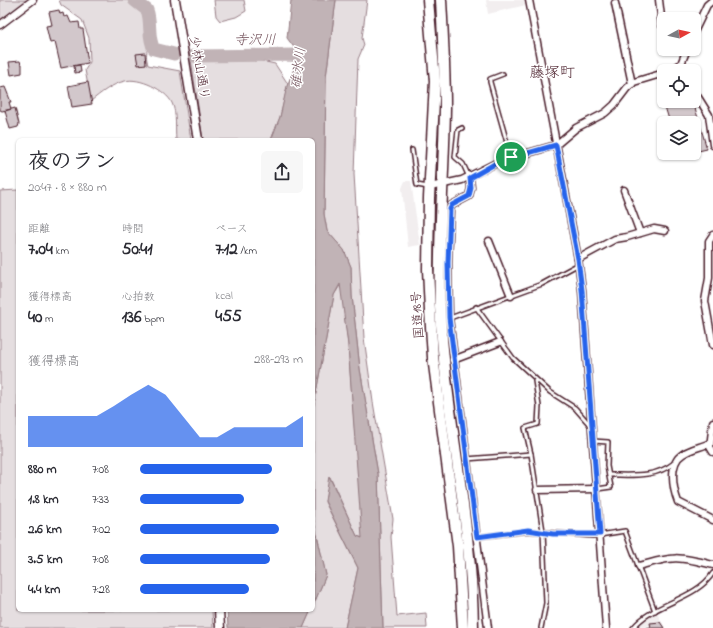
<!DOCTYPE html>
<html lang="ja">
<meta charset="utf-8">
<style>
:root{--surface:#fff;--page:#f7f7f7;--text:#2b2b33;--muted:#7c7c81;--accent:#2563eb}
body{margin:0;font-family:"Indie Flower","Klee One",sans-serif;background:var(--page);color:var(--text);height:100vh;display:flex;flex-direction:column;font-size:15px;white-space:nowrap}
*{box-sizing:border-box;margin:0}
p{font-size:13px;color:var(--muted)}
.icon{flex:none;width:22px;height:22px;fill:none;stroke:currentColor;stroke-width:2;stroke-linecap:round;stroke-linejoin:round}
.map{position:relative;flex:1;overflow:hidden}
.panel{position:absolute;left:16px;top:138px;width:299px;height:474px;display:flex;flex-direction:column;background:var(--surface);border-radius:6px;box-shadow:0 1px 3px #0004}
.panel>*{flex:none}
.needle{width:26px;rotate:82deg}
.controls{position:absolute;left:657px;top:12px;display:grid;gap:8px}
.controls a{display:grid;place-items:center;width:44px;height:44px;border-radius:6px;background:var(--surface);box-shadow:0 1px 3px #0004;font-size:20px}
.pin{position:absolute;display:grid;place-items:center;width:34px;height:34px;color:#fff;margin:-17px;border:2px solid #fff;border-radius:50%;box-shadow:0 1px 4px #0007}
.round{display:grid;place-items:center;flex:none;width:42px;height:42px;border-radius:6px;background:var(--page)}
.head{display:flex;align-items:center;justify-content:space-between;height:68px;padding:0 12px}
h1{font-size:22px;font-weight:700;line-height:30px}
.stats{display:grid;grid-template-columns:repeat(3,1fr);gap:6px;height:68px;padding:4px 12px}
.stats div{display:grid;align-content:center}
.stats b{font-size:17px;font-weight:700}
.stats small{font-size:11px;font-weight:400}
.stats p{font-size:11px}
.chart{height:112px;padding:8px 12px}
.chart p{display:flex;justify-content:space-between}
.chart svg{width:100%;height:72px;margin-top:4px;fill:var(--accent);opacity:.7}
ul{padding:0 12px;list-style:none;font-size:13px}
li{display:grid;grid-template-columns:64px 48px 1fr;align-items:center;height:30px}
li i{height:10px;border-radius:5px;background:var(--accent)}
.map>svg:first-child{display:block}
.built{fill:#f2eeef}
.green{fill:#e5dee0;stroke:#987e86}
.water{fill:#c1b3b6;stroke:#91787e}
.lines{fill:none;stroke-linecap:round;stroke-linejoin:round}
.river{stroke:#c1b3b6;stroke-width:13}
.building{fill:#d2c7cb;stroke:#4a1f2b}
.service-casing{stroke:#4a1f2b;stroke-width:6}
.minor-casing{stroke:#4a1f2b;stroke-width:9}
.tertiary-casing{stroke:#4a1f2b;stroke-width:11}
.trunk-casing{stroke:#4a1f2b;stroke-width:13}
.service{stroke:#fff;stroke-width:3}
.minor{stroke:#fff;stroke-width:6}
.tertiary{stroke:#fff;stroke-width:8}
.trunk{stroke:#fff;stroke-width:10}
.route-casing{stroke:#fff;stroke-width:8}
.route{stroke:#2563eb;stroke-width:5}
.labels{text-anchor:middle;dominant-baseline:central;stroke-width:3;stroke-linejoin:round;paint-order:stroke}
.street-label{font-size:13px;fill:#4a1f2b;stroke:#fff}
.water-label{font-size:14px;font-style:italic;fill:#74535c;stroke:#fff}
.quarter-label{font-size:15px;fill:#4a1f2b;stroke:#fff}
</style>
<div class="map">
<svg width="713" height="628" viewBox="0 0 713 628">
<rect width="100%" height="100%" fill="#fff"/>
<filter id="ink" filterUnits="userSpaceOnUse"><feTurbulence type="fractalNoise" baseFrequency=".025" numOctaves="2"/><feDisplacementMap in="SourceGraphic" scale="8" xChannelSelector="R" yChannelSelector="G"/><feConvolveMatrix kernelMatrix="1 2 1 2 8 2 1 2 1" color-interpolation-filters="sRGB"/></filter>
<g filter="url(#ink)">
<g class="built">
<path d="M486,0H526V5L488,14Z"/>
<path d="M405,181H411L420,245L408,247L402,188Z"/>
<path d="M657,613L665,628H635L640,621Z"/>
</g>
<g class="green">
<path d="M0,0H28L0,20Z"/>
<path d="M59,0H131C151,13 146,14 147,34C147,38 150,43 148,47C146,54 146,57 148,65L180,71L191,140H176C175,129 177,113 172,103C166,90 139,77 125,81C112,84 101,93 91,101L85,70L90,62L89,38L82,20L61,5Z"/>
<path d="M214,0H244L246,11L236,17L220,21L216,16Z"/>
<path d="M336,0H367L362,38L364,45L358,59L354,174L364,338L373,402L393,519L391,537L397,616L426,613L427,628H383L378,474L360,369L352,296L351,267L344,250L327,231L324,214L326,77Z"/>
<path d="M191,59L257,60L275,64L288,84L280,117L271,140H203Z"/>
<path d="M18,190V610H212L213,628H0V191Z"/>
<path d="M341,284L348,345L363,538L357,536L330,477L325,502L358,568L345,628H303L311,610H313V606L326,575L313,518V409L334,295Z"/>
</g>
<g class="water">
<path d="M291,0H336L326,77L324,214L327,231L344,250L351,267L352,296L360,369L378,474L383,628H345L358,568L325,501L329,476L357,536L362,538L348,345L340,284L334,295L313,409V140H271L280,117L287,86L298,59L296,50L287,38Z"/>
<path d="M313,518L326,575L313,606Z"/>
<path d="M227,610H311L303,628H228Z"/>
</g>
<g class="lines">
<g class="river">
<path d="M134,0L147,10C152,23 147,37 154,49L174,54"/>
<path d="M193,56L299,55L314,57"/>
</g>
</g>
<g class="building">
<path d="M59,10L60,14L63,13L64,17L68,16L71,23L79,22L80,29H83L88,63L61,68L55,42L50,43L46,26L52,25L49,12Z"/>
<path d="M145,53L146,64L138,65L136,54Z"/>
<path d="M20,61L21,64H22V73L11,75L9,62Z"/>
<path d="M80,65L81,72L75,73L74,66Z"/>
<path d="M88,82L92,104L72,107L68,86Z"/>
<path d="M5,87L11,102H9L11,109L2,111L0,110V88Z"/>
<path d="M663,100L664,101H693L707,149L694,152V123H670Z"/>
<path d="M15,108L19,124L18,127L10,129L5,111Z"/>
<path d="M660,622L664,628H647L651,627L650,623Z"/>
</g>
<g class="lines">
<g class="service-casing">
<g id="service">
<path d="M503,74L490,79V82L511,157"/>
<path d="M462,128L458,130L455,157L463,164L469,177"/>
<path d="M412,150L417,185L428,187"/>
<path d="M476,307L513,358L550,392L575,408L590,425"/>
<path d="M450,318L542,284L579,264"/>
<path d="M535,381L539,406L538,424L525,428L531,454L543,531L546,603L541,628"/>
<path d="M593,441L608,442L607,466L611,487L597,489"/>
<path d="M466,459L531,454"/>
<path d="M609,475C632,475 655,478 674,463"/>
<path d="M477,537L528,531L593,536L625,531L655,611"/>
<path d="M633,628C652,603 696,600 713,573"/>
</g>
</g>
<g class="minor-casing">
<g id="minor">
<path d="M529,0L578,259L582,290L606,628"/>
<path d="M659,0L662,25H664"/>
<path d="M615,3L632,84"/>
<path d="M0,25L33,0"/>
<path d="M694,32L707,5L713,0"/>
<path d="M681,64L685,71"/>
<path d="M670,71L681,64L687,49"/>
<path d="M694,91L709,115L713,145"/>
<path d="M470,178L471,188L469,196L452,205L450,209L448,263L449,318L488,628"/>
<path d="M430,187L462,180L500,161L556,145L576,128L605,113L614,105L627,88L634,82L664,73"/>
<path d="M624,190L640,233"/>
<path d="M713,235L709,241V278L705,301L713,345"/>
<path d="M489,241L511,296"/>
<path d="M578,259L615,239L627,237L654,229L665,231"/>
<path d="M453,360L500,342"/>
<path d="M713,422L710,447L713,452"/>
<path d="M710,443C701,447 690,449 683,454C668,463 673,489 678,502L713,520"/>
<path d="M537,490L597,489"/>
<path d="M639,566C673,556 678,556 713,565"/>
</g>
</g>
<g class="tertiary-casing">
<g id="tertiary">
<path d="M175,0L198,140"/>
<path d="M219,610L220,628"/>
</g>
</g>
<g class="trunk-casing">
<g id="trunk">
<path d="M428,0L435,81L429,198L428,269L430,311L433,357L458,546L463,628"/>
<path d="M441,0C443,36 445,72 445,108C444,174 438,241 440,307C445,415 472,520 473,628"/>
</g>
</g>
<use href="#service" class="service"/>
<use href="#minor" class="minor"/>
<use href="#tertiary" class="tertiary"/>
<use href="#trunk" class="trunk"/>
</g>
</g>
<g class="lines" filter="url(#ink)">
<g class="route-casing">
<path id="route" d="M556,145L578,259L582,290L600,534H553L528,530L477,537L449,318L448,263L450,209L452,205L469,196L471,188L470,178L500,161Z"/>
</g>
<use href="#route" class="route"/>
</g>
<g class="labels">
<g class="street-label">
<text transform="translate(199 68) rotate(80)">少林山通り</text>
<text transform="translate(418 315) rotate(-94)">国道18号</text>
</g>
<g class="water-label">
<text x="255" y="40">寺沢川</text>
<text transform="translate(299 68) rotate(-83)">碓氷川</text>
</g>
<g class="quarter-label">
<text x="552" y="73">藤塚町</text>
</g>
</g>
</svg>
<div class="controls">
<a><svg class="needle" viewBox="-14 -14 28 28"><path d="M0-13l5 13h-10z" fill="#e53935"/><path d="M0 13l5-13h-10z" fill="#7c7c81"/></svg></a>
<a><svg class="icon" aria-label="locate" viewBox="0 0 24 24"><circle cx="12" cy="12" r="6"/><path d="M12 2v4M12 18v4M2 12h4M18 12h4"/></svg></a>
<a><svg class="icon" aria-label="layers" viewBox="0 0 24 24"><path d="M12 4l9 5-9 5-9-5zM3 14l9 5 9-5"/></svg></a>
</div>
<div class="pin" style="left:511px;top:157px;background:#1e9e55"><svg class="icon" aria-label="arrive" viewBox="0 0 24 24"><path d="M6 21V4h12l-3 4 3 4H6"/></svg></div>
<section class="panel">
<div class="head"><div><h1>夜のラン</h1><p>20:47 · 8 × 880 m</p></div><a class="round"><svg class="icon" aria-label="share" viewBox="0 0 24 24"><path d="M12 15V3M7 8l5-5 5 5M5 13v7h14v-7"/></svg></a></div>
<div class="stats">
<div><p>距離</p><b>7.04<small> km</small></b></div>
<div><p>時間</p><b>50:41</b></div>
<div><p>ペース</p><b>7:12<small> /km</small></b></div>
</div>
<div class="stats">
<div><p>獲得標高</p><b>40<small> m</small></b></div>
<div><p>心拍数</p><b>136<small> bpm</small></b></div>
<div><p>kcal</p><b>455</b></div>
</div>
<div class="chart"><p><span>獲得標高</span>288–293 m</p>
<svg viewBox="0 0 160 44" preserveAspectRatio="none"><path d="M0 44V25L10 25L20 25L30 25L40 25L50 19L60 12L70 6L80 12L90 25L100 38L110 38L120 32L130 32L140 32L150 32L160 25V44z"/></svg>
</div>
<ul>
<li><b>880 m</b>7:08<i style="width:81%"></i></li>
<li><b>1.8 km</b>7:33<i style="width:64%"></i></li>
<li><b>2.6 km</b>7:02<i style="width:85%"></i></li>
<li><b>3.5 km</b>7:08<i style="width:80%"></i></li>
<li><b>4.4 km</b>7:28<i style="width:67%"></i></li>
</ul>
</section>
</div>
